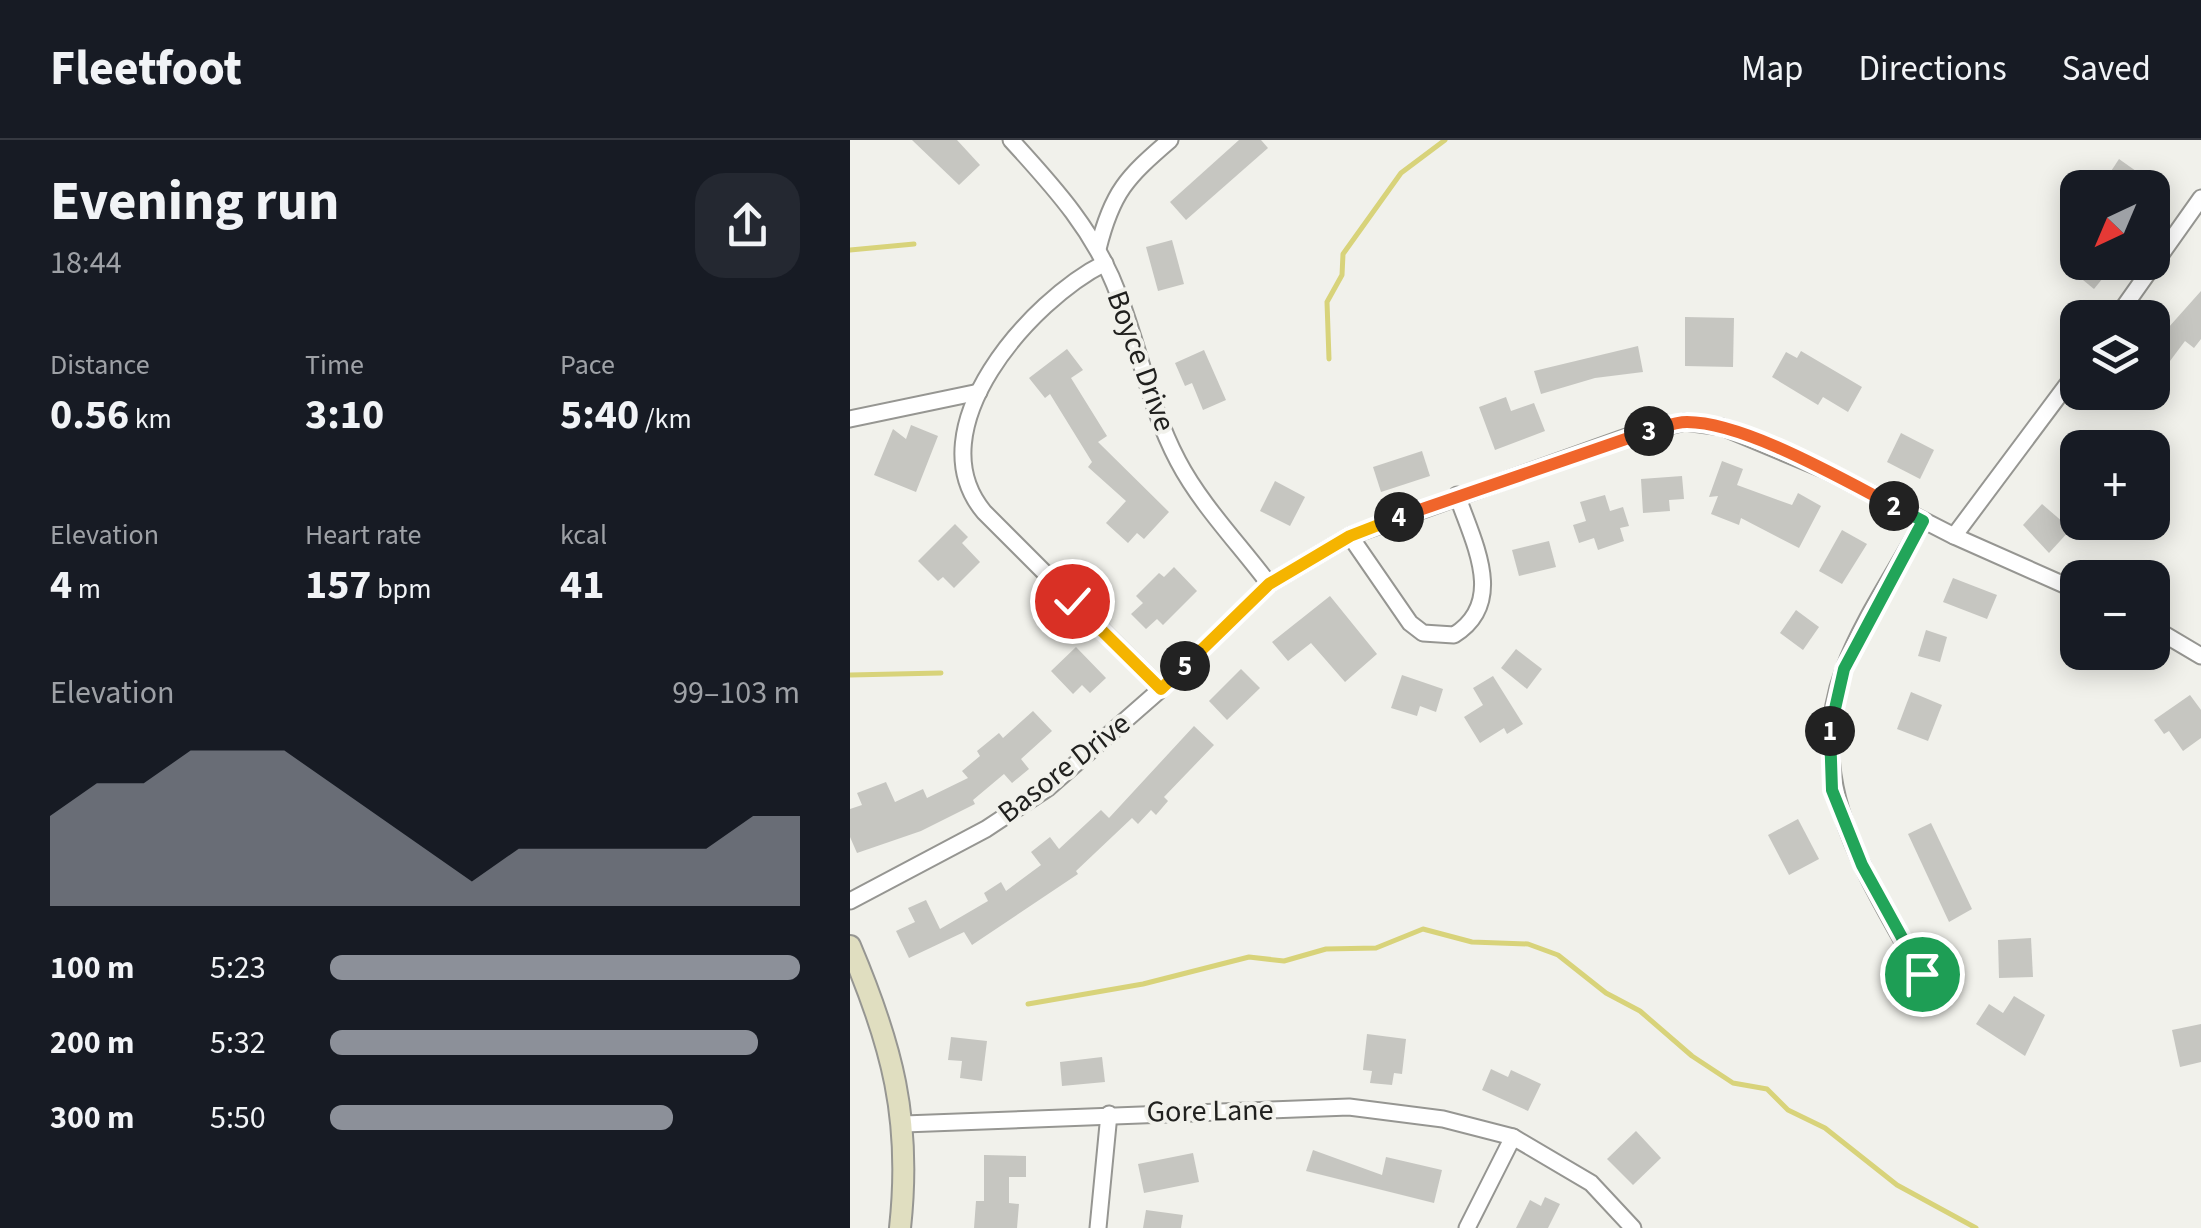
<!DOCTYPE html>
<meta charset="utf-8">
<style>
:root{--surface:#171b24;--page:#242831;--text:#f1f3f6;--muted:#9ea1a6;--line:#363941;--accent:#8c9099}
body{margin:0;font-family:"Source Sans 3",sans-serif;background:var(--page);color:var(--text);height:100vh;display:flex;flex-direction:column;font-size:38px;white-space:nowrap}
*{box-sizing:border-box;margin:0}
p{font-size:32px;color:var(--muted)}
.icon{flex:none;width:55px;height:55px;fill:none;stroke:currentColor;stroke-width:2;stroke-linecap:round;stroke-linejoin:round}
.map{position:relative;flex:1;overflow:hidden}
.side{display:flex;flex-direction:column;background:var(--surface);width:850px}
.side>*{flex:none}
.needle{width:65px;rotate:224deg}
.buttons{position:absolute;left:1210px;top:30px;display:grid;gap:20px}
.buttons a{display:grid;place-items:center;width:110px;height:110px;border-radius:20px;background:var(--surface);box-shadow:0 5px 25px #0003;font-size:50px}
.pin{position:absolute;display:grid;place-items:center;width:85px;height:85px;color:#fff;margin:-42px;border:5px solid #fff;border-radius:50%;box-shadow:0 2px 10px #0007}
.km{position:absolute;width:50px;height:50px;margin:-25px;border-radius:50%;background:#222;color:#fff;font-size:28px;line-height:50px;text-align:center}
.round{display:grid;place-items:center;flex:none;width:105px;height:105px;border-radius:30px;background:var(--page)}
.headline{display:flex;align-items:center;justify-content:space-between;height:170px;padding:0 50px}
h1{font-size:55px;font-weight:700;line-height:75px}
.figures{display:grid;grid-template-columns:repeat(3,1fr);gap:15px;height:170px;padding:10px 50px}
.figures div{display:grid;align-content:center}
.figures b{font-size:42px;font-weight:700}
.figures small{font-size:28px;font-weight:400}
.figures p{font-size:28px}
.chart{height:280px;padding:20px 50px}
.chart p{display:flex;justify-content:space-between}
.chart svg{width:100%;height:180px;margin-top:10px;fill:var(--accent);opacity:.7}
ul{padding:0 50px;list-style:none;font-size:32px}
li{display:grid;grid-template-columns:160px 120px 1fr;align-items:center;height:75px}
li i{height:25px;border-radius:12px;background:var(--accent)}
header{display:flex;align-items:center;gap:60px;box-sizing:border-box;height:140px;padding:0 50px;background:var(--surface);border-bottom:2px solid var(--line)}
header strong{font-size:48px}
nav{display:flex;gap:55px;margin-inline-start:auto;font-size:35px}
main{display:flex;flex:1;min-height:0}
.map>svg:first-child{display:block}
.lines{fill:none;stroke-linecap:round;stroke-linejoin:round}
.stream{stroke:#d8d37a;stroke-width:5}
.building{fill:#c6c6c1}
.street-casing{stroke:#969692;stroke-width:19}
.secondary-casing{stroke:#969692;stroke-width:24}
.street{stroke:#fff;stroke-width:15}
.secondary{stroke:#e0dec0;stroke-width:20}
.split-1-casing{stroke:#fff;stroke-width:20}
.split-2-casing{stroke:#fff;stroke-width:20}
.split-3-casing{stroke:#fff;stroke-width:20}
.split-4-casing{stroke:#fff;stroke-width:20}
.split-5-casing{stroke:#fff;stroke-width:20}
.split-6-casing{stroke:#fff;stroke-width:20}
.split-1{stroke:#22a559;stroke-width:12}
.split-2{stroke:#22a559;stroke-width:12}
.split-3{stroke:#f0652b;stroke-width:12}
.split-4{stroke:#f0652b;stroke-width:12}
.split-5{stroke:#f5b400;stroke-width:12}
.split-6{stroke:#f5b400;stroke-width:12}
.labels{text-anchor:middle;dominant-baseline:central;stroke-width:8;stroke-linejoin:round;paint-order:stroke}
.street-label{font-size:30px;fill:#21211f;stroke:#f1f1eb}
</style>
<header>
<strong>Fleetfoot</strong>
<nav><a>Map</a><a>Directions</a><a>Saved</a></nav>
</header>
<main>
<section class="side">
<div class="headline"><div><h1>Evening run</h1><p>18:44</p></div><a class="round"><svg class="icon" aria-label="share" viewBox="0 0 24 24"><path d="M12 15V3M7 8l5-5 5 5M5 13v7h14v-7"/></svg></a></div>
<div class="figures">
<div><p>Distance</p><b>0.56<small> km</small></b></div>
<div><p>Time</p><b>3:10</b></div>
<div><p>Pace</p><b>5:40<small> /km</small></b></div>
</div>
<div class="figures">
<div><p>Elevation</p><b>4<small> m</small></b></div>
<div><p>Heart rate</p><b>157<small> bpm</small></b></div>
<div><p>kcal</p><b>41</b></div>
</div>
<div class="chart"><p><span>Elevation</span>99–103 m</p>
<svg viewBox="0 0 160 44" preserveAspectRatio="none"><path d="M0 44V22L10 14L20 14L30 6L40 6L50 6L60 14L70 22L80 30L90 38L100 30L110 30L120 30L130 30L140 30L150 22L160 22V44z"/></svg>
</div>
<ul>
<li><b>100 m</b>5:23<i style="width:100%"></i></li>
<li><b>200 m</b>5:32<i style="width:91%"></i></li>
<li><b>300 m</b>5:50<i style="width:73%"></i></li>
</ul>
</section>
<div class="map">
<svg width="1351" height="1088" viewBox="0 0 1351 1088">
<rect width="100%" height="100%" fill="#f1f1eb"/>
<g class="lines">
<g class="stream">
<path d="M0,110L64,104"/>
<path d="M479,219L477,162L492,135L493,114L551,33L595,0"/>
<path d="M0,535L91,533"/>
<path d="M178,864L293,844L399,817L434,821L476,809L526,808L573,789L622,802L678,804L708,815L756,853L790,871L842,916L883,943L917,949L938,970L975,988L1047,1045L1126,1088"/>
</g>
</g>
<g class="building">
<path d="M62,0H107L130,25L109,45Z"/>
<path d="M389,0H411L418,8L336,80L320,62Z"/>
<path d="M1269,19L1310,48H1250Z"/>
<path d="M322,100L334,144L308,151L296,107Z"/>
<path d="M1211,122H1266L1244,149Z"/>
<path d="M1351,151V199L1344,208L1335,201L1302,245V192L1310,197Z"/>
<path d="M835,177L884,178L883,227L835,226Z"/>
<path d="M788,206L793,232L745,238L691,254L684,231Z"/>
<path d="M217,209L233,230L221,238L257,296L248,302L319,372L294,399L287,393L278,403L256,383L276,361L238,327L242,322L200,254L195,258L179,238Z"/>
<path d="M354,210L376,260L353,270L342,243L335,246L325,223Z"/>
<path d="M951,211L1012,247L998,272L973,257L968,265L922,237L936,212L947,218Z"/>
<path d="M656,257L661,271L684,263L695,291L645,310L629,267Z"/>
<path d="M61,285L88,296L66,352L24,335L43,289L56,299Z"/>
<path d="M1051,293L1084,310L1070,339L1037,322Z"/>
<path d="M572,311L580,336L531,352L523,327Z"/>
<path d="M872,321L893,329L887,345L942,365L948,353L971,366L949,408L891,378L889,385L861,374L868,356L859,357Z"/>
<path d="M832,336L834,359L819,360L820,371L793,373L791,339Z"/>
<path d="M425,341L455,357L440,386L410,371Z"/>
<path d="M755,355L760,371L773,367L779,386L770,388L774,401L748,410L744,398L729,403L723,385L736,381L730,362Z"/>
<path d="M1192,364L1221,389L1199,413L1173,385Z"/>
<path d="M105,384L118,397L112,403L130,422L104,448L93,437L88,441L68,421Z"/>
<path d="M992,390L1017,404L992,444L969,431Z"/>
<path d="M699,401L706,427L669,436L662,410Z"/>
<path d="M324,427L347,451L313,485L307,479L296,489L281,474L293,463L286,456L309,433L314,437Z"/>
<path d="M1103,438L1147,455L1137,479L1093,462Z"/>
<path d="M480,456L527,514L495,542L461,503L438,521L422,502Z"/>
<path d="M946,470L969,487L953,510L930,493Z"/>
<path d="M1076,490L1097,497L1090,522L1068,516Z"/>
<path d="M226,507L256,538L240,553L232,545L223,554L201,531Z"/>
<path d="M666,509L692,529L677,549L651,528Z"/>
<path d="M391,529L410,548L377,580L359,561Z"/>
<path d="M552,535L593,549L586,572L570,566L567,576L541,568Z"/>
<path d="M643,536L673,584L657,594L654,588L630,603L614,577L633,565L623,548Z"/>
<path d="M1061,552L1092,565L1078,601L1047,589Z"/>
<path d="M1340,555L1351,570V598L1333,611L1319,591L1314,594L1304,580Z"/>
<path d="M183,571L202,591L171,619L179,629L162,643L154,634L123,660L125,664L71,691L7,713L0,697V669L12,665L7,653L36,642L45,662L73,649L77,658L118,638L112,631L130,616L127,611L149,593L153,598Z"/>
<path d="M344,586L364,605L314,657L318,661L306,675L301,670L288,684L282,678L226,731L228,734L122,805L114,792L59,818L46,791L65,782L58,768L76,760L90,789L138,761L134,753L151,742L156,751L191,725L181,712L200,697L209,709L251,670L259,678Z"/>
<path d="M948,679L969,719L939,735L918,695Z"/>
<path d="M1081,683L1122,769L1099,782L1058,694Z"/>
<path d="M1181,798L1183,837L1149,838L1148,800Z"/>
<path d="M1164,856L1195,875L1175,916L1126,884L1139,864L1153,873Z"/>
<path d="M1351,884V922L1330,927L1322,890Z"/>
<path d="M517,894L556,899L552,934L544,933L542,945L520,943L522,931L513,930Z"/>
<path d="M101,897L137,901L132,941L110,938L112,921L98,920Z"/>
<path d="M252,917L255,942L212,946L210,922Z"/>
<path d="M641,929L658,937L661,930L691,944L678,971L632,950Z"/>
<path d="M786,991L811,1018L783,1045L757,1019Z"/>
<path d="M463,1010L532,1035L536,1017L592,1030L584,1063L456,1031Z"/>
<path d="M343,1013L349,1042L294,1053L288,1024Z"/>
<path d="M134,1015L176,1016V1037H159V1063L169,1064L167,1088H124L126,1061H134Z"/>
<path d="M695,1057L710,1064L698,1088H666L680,1060L691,1066Z"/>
<path d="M296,1070L333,1075L331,1088H293Z"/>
</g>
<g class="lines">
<g class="street-casing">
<g id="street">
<path d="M161,0C205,48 246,93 269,156C290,211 300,268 328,321C351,365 390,405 419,444"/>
<path d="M248,109C262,52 277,37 320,0"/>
<path d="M255,123C181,160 65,289 134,372L311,549"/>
<path d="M1266,178L1351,58"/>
<path d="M0,279L129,252"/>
<path d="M500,396L560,483L573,493L604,495C657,462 623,402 607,355"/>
<path d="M1104,396L1228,230"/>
<path d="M1302,487L1351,516"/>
<path d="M0,761L136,689L198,648L311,549L419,444L500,396L782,295L835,282L872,287L975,330L1104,396L1228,451"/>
<path d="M1071,834C1019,738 951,643 994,529C1013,478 1048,429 1073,381"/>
<path d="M54,984L499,967L593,979L663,997"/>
<path d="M248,1088L259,974"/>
<path d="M617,1088L663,997L741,1043L783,1088"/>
</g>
</g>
<g class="secondary-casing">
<path id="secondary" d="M0,806C42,905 62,979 50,1088"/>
</g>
<use href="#street" class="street"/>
<use href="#secondary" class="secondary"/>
</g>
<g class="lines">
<g class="split-1-casing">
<path id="split-1" d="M980,591L982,650L1012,725L1072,834"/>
</g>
<g class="split-2-casing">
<path id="split-2" d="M980,591L994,529L1073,381L1044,366"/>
</g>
<g class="split-3-casing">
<path id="split-3" d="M799,291C811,288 824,282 837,282C894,282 992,339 1044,366"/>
</g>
<g class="split-4-casing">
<path id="split-4" d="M549,377L799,291"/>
</g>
<g class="split-5-casing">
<path id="split-5" d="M335,526L419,444L500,396L549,377"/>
</g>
<g class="split-6-casing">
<path id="split-6" d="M222,461L311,549L335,526"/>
</g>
<use href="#split-1" class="split-1"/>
<use href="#split-2" class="split-2"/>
<use href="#split-3" class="split-3"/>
<use href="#split-4" class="split-4"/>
<use href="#split-5" class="split-5"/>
<use href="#split-6" class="split-6"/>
</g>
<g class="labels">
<g class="street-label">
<text transform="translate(291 221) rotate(70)">Boyce Drive</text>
<text transform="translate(214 628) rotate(-38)">Basore Drive</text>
<text transform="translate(360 971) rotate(-1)">Gore Lane</text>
</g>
</g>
</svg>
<div class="buttons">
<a><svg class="needle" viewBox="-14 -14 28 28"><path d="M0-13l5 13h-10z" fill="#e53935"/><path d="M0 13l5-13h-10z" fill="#9ea1a6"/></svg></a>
<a><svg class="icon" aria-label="layers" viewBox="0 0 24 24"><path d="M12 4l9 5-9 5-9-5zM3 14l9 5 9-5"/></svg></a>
<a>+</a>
<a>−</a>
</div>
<div class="pin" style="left:1072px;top:834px;background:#1e9e55"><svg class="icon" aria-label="arrive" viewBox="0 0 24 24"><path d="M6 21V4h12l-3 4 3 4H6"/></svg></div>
<div class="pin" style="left:222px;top:461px;background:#d93025"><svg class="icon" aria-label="check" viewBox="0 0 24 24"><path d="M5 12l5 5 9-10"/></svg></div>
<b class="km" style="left:980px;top:591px">1</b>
<b class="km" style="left:1044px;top:366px">2</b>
<b class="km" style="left:799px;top:291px">3</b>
<b class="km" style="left:549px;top:377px">4</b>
<b class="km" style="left:335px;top:526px">5</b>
</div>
</main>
